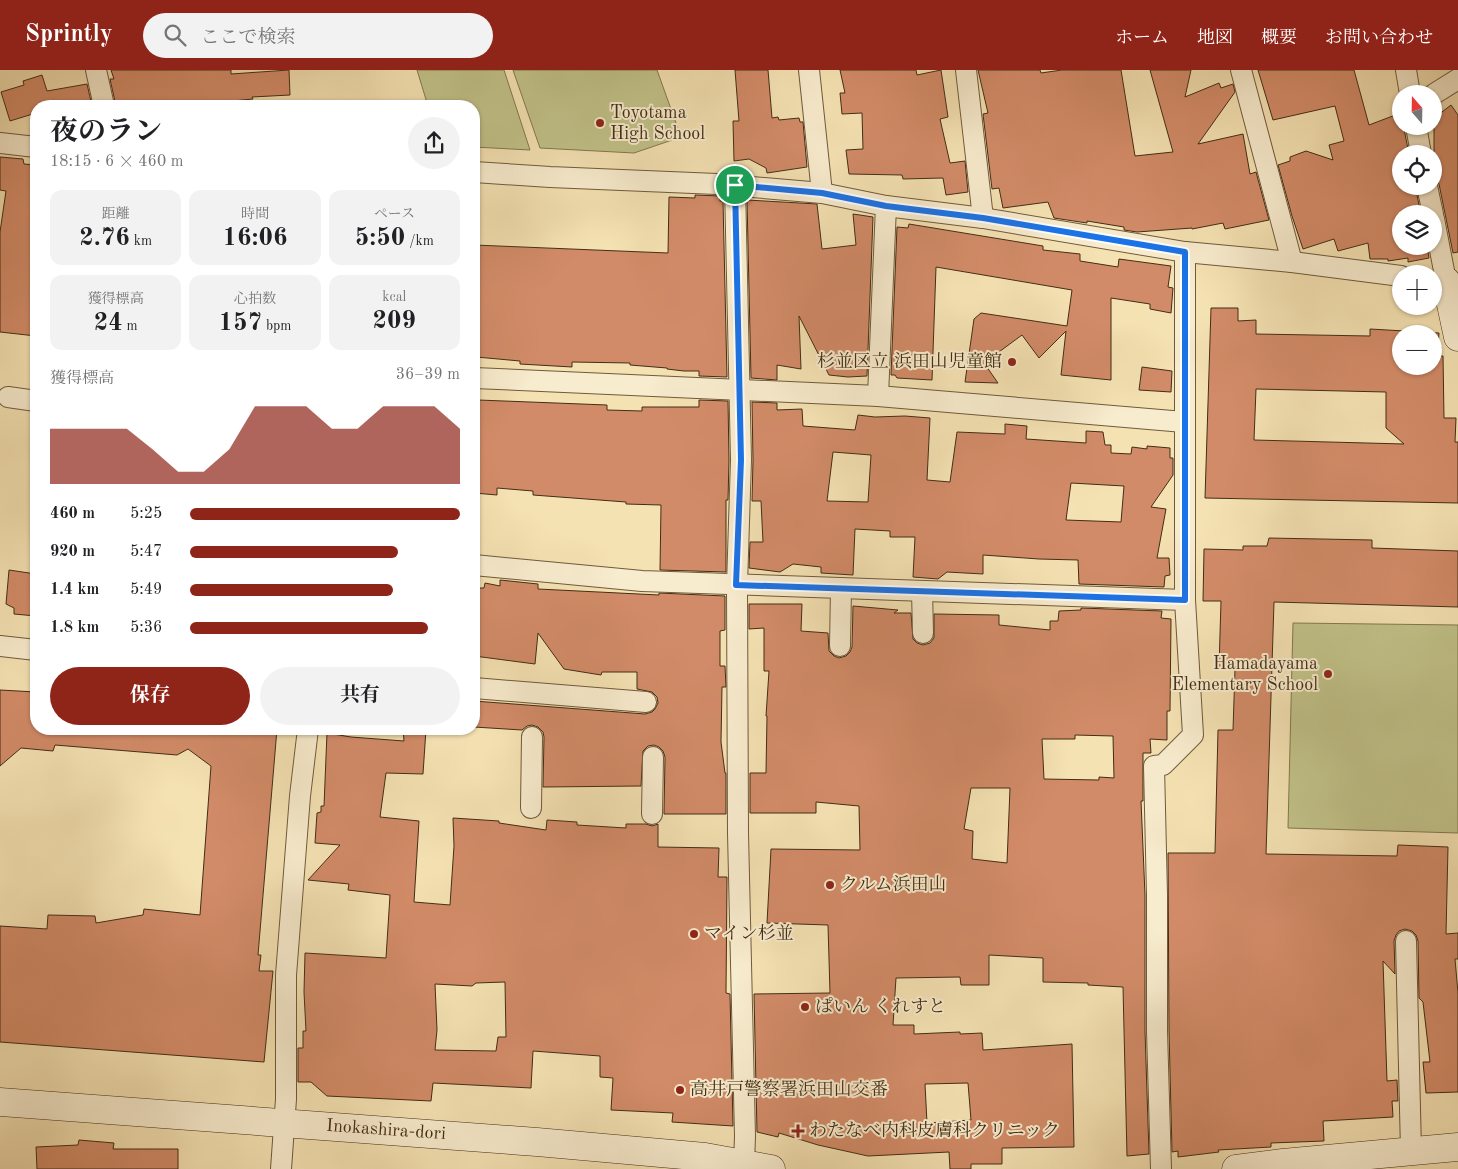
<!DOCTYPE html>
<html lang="ja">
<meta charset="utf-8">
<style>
:root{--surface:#fff;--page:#f2f2f2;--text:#202124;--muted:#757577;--accent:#8f2418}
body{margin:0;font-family:"Old Standard TT","Noto Serif JP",serif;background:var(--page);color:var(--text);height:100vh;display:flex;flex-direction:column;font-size:19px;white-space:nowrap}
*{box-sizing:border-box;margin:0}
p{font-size:16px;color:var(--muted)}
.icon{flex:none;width:28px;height:28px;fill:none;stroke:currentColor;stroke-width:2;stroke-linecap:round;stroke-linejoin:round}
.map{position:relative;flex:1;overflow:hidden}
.panel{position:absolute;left:30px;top:30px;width:450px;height:635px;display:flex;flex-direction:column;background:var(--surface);border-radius:20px;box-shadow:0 1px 4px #0004}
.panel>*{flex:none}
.needle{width:32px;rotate:340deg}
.fabs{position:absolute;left:1392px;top:15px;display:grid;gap:10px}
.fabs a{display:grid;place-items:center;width:50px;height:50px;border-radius:50%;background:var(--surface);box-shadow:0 1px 4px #0004;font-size:25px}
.pin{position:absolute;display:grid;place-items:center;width:42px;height:42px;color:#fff;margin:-21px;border:2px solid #fff;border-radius:50%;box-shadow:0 1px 5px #0007}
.round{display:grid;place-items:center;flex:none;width:52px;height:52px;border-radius:26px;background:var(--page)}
.overview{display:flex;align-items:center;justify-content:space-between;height:85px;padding:0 20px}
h1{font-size:28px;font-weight:700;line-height:38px}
.stats{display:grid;grid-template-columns:repeat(3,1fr);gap:8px;height:85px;padding:5px 20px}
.stats div{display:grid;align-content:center;border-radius:12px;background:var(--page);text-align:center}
.stats b{font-size:25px;font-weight:700}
.stats small{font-size:14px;font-weight:400}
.stats p{font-size:14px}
.chart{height:140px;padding:10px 20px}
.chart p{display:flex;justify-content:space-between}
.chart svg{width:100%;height:90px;margin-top:5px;fill:var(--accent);opacity:.7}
.action{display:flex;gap:10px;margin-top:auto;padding:10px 20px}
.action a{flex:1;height:58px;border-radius:30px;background:var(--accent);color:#fff;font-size:20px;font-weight:700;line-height:58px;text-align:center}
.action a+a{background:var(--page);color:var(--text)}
ul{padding:0 20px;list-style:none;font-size:16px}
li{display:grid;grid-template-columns:80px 60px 1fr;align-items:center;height:38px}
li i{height:12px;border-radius:6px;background:var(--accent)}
header{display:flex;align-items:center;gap:30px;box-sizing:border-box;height:70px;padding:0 25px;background:var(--accent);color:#fff}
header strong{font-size:24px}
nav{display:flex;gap:28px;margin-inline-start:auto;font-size:18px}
.search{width:350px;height:45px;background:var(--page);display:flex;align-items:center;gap:12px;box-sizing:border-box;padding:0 18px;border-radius:28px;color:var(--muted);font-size:19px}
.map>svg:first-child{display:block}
.green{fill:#c1c289;stroke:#82784f}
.building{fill:#d28b68;stroke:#432d15;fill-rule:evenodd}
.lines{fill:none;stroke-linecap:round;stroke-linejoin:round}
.street-casing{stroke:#705a3c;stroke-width:22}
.secondary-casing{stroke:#432d15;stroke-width:29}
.street{stroke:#f8ecce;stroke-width:20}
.secondary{stroke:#f8ecce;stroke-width:28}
.route-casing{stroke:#fff;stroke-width:10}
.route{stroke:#1a73e8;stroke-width:6}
.poi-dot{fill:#8f2418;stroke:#f8ecce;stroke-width:2}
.labels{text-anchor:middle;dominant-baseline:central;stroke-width:4;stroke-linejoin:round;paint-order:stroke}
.poi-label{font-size:18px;fill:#432d15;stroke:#f8ecce;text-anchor:start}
.street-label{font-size:18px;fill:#432d15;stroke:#f8ecce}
</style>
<header>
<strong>Sprintly</strong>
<div class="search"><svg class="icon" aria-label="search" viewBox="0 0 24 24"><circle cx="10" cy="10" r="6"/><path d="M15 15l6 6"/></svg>ここで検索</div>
<nav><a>ホーム</a><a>地図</a><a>概要</a><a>お問い合わせ</a></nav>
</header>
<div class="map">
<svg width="1458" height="1099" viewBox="0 0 1458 1099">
<rect width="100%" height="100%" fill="#f5e2b3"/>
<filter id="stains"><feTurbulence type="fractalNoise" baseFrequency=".004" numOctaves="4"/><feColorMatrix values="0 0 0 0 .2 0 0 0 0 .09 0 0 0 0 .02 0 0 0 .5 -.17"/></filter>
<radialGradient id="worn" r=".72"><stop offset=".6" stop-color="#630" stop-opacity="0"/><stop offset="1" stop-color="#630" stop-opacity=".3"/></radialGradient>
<g class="green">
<path d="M417,0H504L530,80L474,77V36H428Z"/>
<path d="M513,0H657L681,67L634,83L540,78Z"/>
<path d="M1293,553L1458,555V763L1288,758Z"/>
</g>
<g class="building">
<path d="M111,0H231V4L289,0L290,25L252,27L253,29L180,36H116L110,9H114Z"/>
<path d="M735,0H768L772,48L778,47L779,50L799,48L800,52H803L807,97L767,103L766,98L749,89L734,91L733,51H739Z"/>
<path d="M840,0H916L917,5L941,0L948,47L940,49L950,93L965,91L968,122L946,125L943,108L903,109L902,105L849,104L846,80L863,79L862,43L842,44L840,23H845Z"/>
<path d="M978,0H1040L1041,3L1062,0H1121L1135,86L1173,82L1150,0H1191L1185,27L1219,13L1221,18L1233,14L1235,22L1198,74L1243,64L1250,104L1256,102L1269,150L1225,159L1223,153L1192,159V158L1137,162L1124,160V157L1087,151V153L1054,148L1048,132L1003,138L999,118L992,119L983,44L988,43Z"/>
<path d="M1258,0H1354L1369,55L1398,44L1401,56H1403L1404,59L1409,84H1401V116H1415L1421,144H1401V176H1427L1429,188L1408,192V188L1388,191V189H1370L1368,173L1338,181L1334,169L1303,179L1292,146L1278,95L1290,91V87L1306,81L1333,90L1329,75L1344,71L1335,36L1273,50Z"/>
<path d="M42,5L47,21L87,14L92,36H36V43L10,51L1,22L24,15L23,11Z"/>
<path d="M1451,35L1458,45V182L1453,183L1439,114L1434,107V48Z"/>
<path d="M0,87L23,89L24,94L36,95V266L0,262V162L6,121L0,120Z"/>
<path d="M695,125L720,126V131H723L727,307L699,306V301H684L667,299V298L630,295V293L572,292V297L520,294V291L476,287L477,280L474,279V175L668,183L669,127L695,128Z"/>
<path d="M747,130L817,134L822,179L856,175L853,144L873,147L867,306L848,307L829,305L799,246L801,299L777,295V310L751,308Z"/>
<path d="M909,154L1043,176V180L1080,184V191L1118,197L1119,189L1171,196L1168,217L1173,218L1171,243L1150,239V234L1111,228V310L1061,305L1066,261L1039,288L1022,265L984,293L998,313L965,312L974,249L981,243L1067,256L1072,220L936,197L932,310L897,308L895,305H891L897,157L908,158Z"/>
<path d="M1211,238H1238V251L1256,250V264L1370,266V259L1439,263L1438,277H1441L1440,286H1443L1444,348H1456L1455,372H1458V433L1205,428ZM1401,264H1434V296H1401ZM1256,319L1386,322V358L1404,374L1254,370Z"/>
<path d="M1142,297L1172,301L1171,322L1139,320Z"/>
<path d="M478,330L607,335V340L642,341V337H699V330L728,331L729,390L728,430H726V502L660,500L661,435L626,434V432L533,425V421L497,418V425L474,423V365H476Z"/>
<path d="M752,332L777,333V340L802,339L803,356L855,360L858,345L875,347L905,346L930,348L927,410L950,412L957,362L1005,364V354L1027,356L1026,369L1086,373V361L1103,362L1105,375H1111V383L1131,384L1132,377L1147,379V376L1170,378V388H1173V405L1151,437L1166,439L1157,488H1169L1170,505L1165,506L1164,517L1079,514L1078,490L1039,489L983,485V504L947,502L938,509L913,507L915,467H890V461L855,459L853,505L821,503V497L793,494L780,502L749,498L750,472H763L761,431H752L753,390ZM833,382L871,385L868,432L827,431ZM1071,413L1124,416L1121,452L1066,450Z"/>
<path d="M1269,468L1372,470V478L1458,481V537L1274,532L1266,784L1397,786L1398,775L1448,777L1446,864L1458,863V889H1455L1458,923V1022L1426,1023L1423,992H1430L1423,932L1419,928L1418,871L1416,865L1412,861L1405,859L1399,861L1396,865L1394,871L1395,904L1383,891L1387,1011L1397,1010L1398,1031H1392L1393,1047L1323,1051L1324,1071L1271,1073V1077L1218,1080L1219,1082L1178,1087V1081L1172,1082L1169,961L1168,783H1215L1218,660H1233L1235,599L1219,598L1221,531H1203L1204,479L1243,480V476H1267Z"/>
<path d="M9,500L36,504V546L14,544V538L6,534Z"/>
<path d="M500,510L538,514V519L659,525V523L725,526V560L720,561V596H725L726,617H722L721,672L725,703H726V744H664L665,687L663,681L659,677L654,675L648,676L643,681L641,716L543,717L544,667L543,662L538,657L532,655L527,656L522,660L474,657V631L645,644L652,642L655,639L658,633L657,627L652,622L637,619V602H602L601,605L564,599L538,563L535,594L474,586V518H484L485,513L500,516Z"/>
<path d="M749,534H802L801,561L828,563L829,581L834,586L839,588L846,586L850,582L852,577L853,536L898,540L894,543H911L913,569L917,573L923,575L930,573L934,568V544L999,545V555L1050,560V551H1058L1059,541L1081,540V538L1162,541L1161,548L1171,549L1170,641H1167V670L1150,669L1151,683H1143V731H1141L1145,825V961L1149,1084L1127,1086L1123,917L1088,915V913L1043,912V888L989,885V915H961L960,907L896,908L893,955H914V964L960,962V964L982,963L983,980L1072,974L1074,1077L1002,1078V1094H971V1099H950L949,1082L868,1086L818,1075L779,1063L778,1067L757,1062L754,924L830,923L828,855L767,853L771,779L860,780L859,736L816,732V743H750V703H766L767,646H766L769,601H764V558L749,559ZM1075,665L1113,666L1114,708L1099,707V710L1044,709L1042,669H1075ZM971,718H1010L1007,793L972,789L973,761L964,759ZM968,1013L971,1050L927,1053L925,1014Z"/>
<path d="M0,620L36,622V659H277L258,885H261L259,901H273L264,992L0,972V856L47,859L48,845L95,846L96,853L143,845L144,839L200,845L211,696L188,679L177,685L55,675L53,681L21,678L0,696Z"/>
<path d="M403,659H426L423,704L386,703L380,747L419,751L414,832L450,835L454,776L453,748L499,751V753L546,760L547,750L577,752V755L626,758V754H646L652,756L658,754V777L719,778L718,807H727L726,923L730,924L733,1056L672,1052L673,1043L611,1040L613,1008L600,1007V986L533,981L531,1018L433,1013L431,1031L327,1026L311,1012H298V978H303V961H306L304,922L305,883L386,888L390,825L348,820L349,814L308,810L340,775L315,773L317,743L321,742V736H324L327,663L351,667L404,671ZM505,912L506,967H498L496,981L435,980L437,960L435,914L472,916L476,913Z"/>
<path d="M79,1070L114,1073L113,1079H178V1099H37L36,1077L78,1075Z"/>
</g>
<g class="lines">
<g class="street-casing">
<g id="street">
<path d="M96,0L104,36"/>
<path d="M809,0L822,123"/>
<path d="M966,0L983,148"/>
<path d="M1241,0L1292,192"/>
<path d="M1406,0L1410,24"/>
<path d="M1434,24L1458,9"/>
<path d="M1416,56L1421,84"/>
<path d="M0,73L36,77"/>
<path d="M474,102L550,107L717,114L822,123L886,136L983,148L1185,182L1292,192L1401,206"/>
<path d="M735,115L741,390L737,515L738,763L745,1066L744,1094"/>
<path d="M1427,116L1433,144"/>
<path d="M1434,149L1446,211"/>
<path d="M474,308L878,326L1184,352"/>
<path d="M878,326L886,136"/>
<path d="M8,327L36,331"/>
<path d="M474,495L642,511L1185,530"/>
<path d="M922,521L923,563"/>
<path d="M0,576L36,580"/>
<path d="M840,576L841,518"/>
<path d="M474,618L646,632"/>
<path d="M531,738L532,667"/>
<path d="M652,744L653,687"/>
<path d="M1406,871L1411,1081"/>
<path d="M281,1099L286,1029V905L300,726L308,659"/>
<path d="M1161,1099L1157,961V825L1154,696L1163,695L1193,665L1185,530V182"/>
</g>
</g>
<g class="secondary-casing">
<g id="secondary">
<path d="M1446,211L1458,267"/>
<path d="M0,1032L537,1072L705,1087L771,1099"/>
<path d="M1236,1099L1283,1093L1458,1077"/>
</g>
</g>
<use href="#street" class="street"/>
<use href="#secondary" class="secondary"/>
</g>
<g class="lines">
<g class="route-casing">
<path id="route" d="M735,115L822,123L886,136L983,148L1185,182V530L736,515L741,390Z"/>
</g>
<use href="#route" class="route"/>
</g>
<g class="poi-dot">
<circle cx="600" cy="53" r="5"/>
<circle cx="1012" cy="292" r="5"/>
<circle cx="1328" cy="604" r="5"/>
<circle cx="830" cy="815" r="5"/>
<circle cx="694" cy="864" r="5"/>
<circle cx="805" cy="937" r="5"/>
<circle cx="680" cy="1020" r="5"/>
<path d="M795.5 1053.5h5v5h5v5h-5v5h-5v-5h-5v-5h5z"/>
</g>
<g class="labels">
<g class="poi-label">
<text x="610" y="43">Toyotama<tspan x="610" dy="21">High School</tspan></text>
<text x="1002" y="292" text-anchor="end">杉並区立 浜田山児童館</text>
<text x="1318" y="594" text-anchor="end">Hamadayama<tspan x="1318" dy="21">Elementary School</tspan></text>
<text x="840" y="815">クルム浜田山</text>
<text x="704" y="864">マイン杉並</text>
<text x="815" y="937">ぱいん くれすと</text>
<text x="690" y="1020">高井戸警察署浜田山交番</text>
<text x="809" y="1061">わたなべ内科皮膚科クリニック</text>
</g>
<g class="street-label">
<text transform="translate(386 1060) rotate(4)">Inokashira-dori</text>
</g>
</g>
<rect width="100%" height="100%" filter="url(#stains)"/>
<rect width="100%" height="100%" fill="url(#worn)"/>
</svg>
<div class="fabs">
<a><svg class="needle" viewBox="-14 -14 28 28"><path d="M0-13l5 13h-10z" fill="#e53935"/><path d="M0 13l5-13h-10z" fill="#757577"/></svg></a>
<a><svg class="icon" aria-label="locate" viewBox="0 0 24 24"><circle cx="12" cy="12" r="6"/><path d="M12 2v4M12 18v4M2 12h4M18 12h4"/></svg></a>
<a><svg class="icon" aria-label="layers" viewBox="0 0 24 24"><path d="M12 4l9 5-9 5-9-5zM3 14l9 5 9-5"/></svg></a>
<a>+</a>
<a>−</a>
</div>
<div class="pin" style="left:735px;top:115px;background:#1e9e55"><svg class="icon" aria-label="arrive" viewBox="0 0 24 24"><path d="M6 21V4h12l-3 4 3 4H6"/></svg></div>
<section class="panel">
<div class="overview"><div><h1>夜のラン</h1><p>18:15 · 6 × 460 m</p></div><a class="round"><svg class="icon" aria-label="share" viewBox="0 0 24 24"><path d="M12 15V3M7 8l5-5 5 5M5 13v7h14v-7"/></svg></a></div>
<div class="stats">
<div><p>距離</p><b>2.76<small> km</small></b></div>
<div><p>時間</p><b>16:06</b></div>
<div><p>ペース</p><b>5:50<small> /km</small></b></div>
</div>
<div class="stats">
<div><p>獲得標高</p><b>24<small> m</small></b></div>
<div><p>心拍数</p><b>157<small> bpm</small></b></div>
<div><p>kcal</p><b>209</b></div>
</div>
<div class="chart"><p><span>獲得標高</span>36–39 m</p>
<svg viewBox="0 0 160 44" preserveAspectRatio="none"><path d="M0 44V17L10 17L20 17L30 17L40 27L50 38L60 38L70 27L80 6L90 6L100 6L110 17L120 17L130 6L140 6L150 6L160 17V44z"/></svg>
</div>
<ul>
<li><b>460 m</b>5:25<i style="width:100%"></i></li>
<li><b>920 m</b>5:47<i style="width:77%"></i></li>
<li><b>1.4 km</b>5:49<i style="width:75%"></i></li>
<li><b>1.8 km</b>5:36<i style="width:88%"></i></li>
</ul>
<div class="action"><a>保存</a><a>共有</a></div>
</section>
</div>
